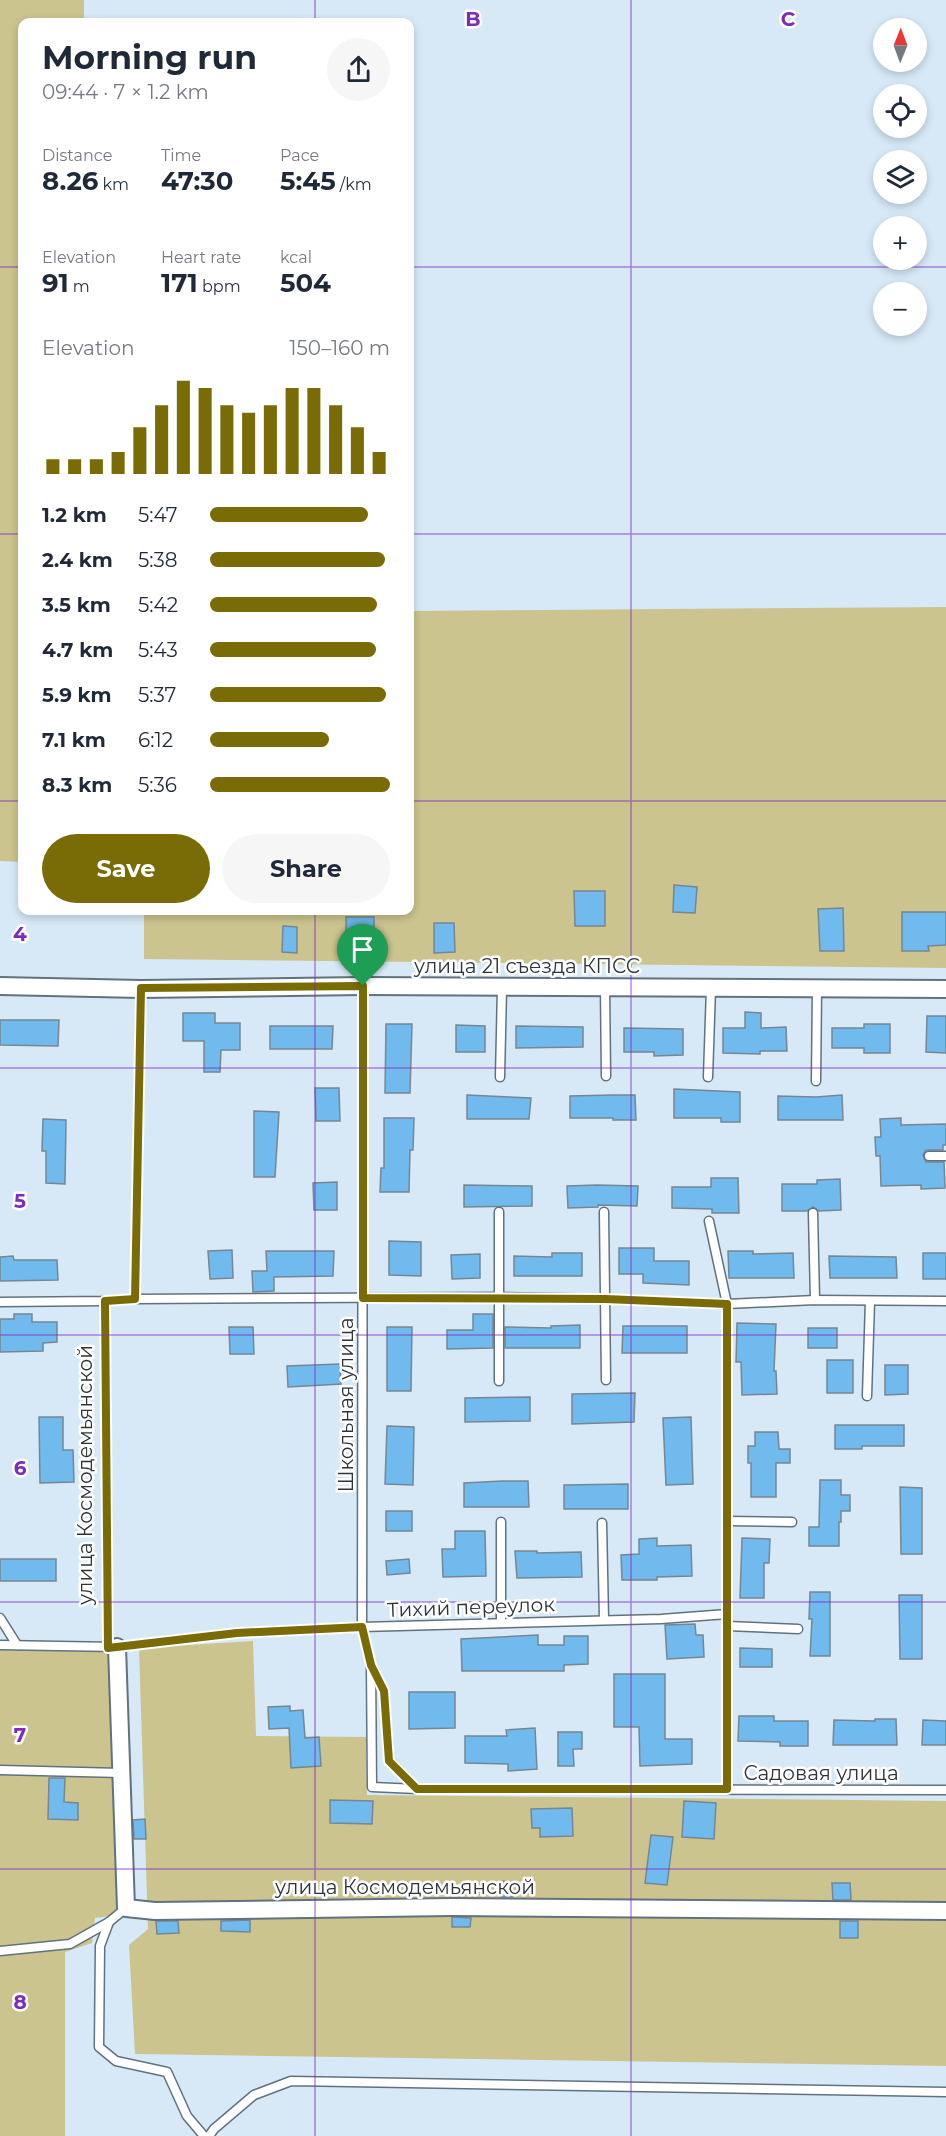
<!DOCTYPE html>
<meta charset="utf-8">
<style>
:root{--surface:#fff;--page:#f6f6f7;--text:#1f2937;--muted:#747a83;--accent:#796c06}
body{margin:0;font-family:Montserrat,sans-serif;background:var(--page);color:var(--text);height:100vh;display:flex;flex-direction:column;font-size:22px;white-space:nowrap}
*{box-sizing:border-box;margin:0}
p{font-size:20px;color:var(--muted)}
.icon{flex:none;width:33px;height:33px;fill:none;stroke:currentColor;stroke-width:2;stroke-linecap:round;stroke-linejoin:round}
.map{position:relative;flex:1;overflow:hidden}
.panel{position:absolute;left:18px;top:18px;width:396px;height:897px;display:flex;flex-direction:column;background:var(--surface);border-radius:12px;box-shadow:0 3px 9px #0003}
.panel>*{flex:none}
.needle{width:39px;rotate:1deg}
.buttons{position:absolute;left:873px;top:18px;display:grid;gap:12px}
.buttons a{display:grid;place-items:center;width:54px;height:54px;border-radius:50%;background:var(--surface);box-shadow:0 3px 9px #0003;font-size:30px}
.pin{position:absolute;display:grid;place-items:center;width:51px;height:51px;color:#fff;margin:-62px -26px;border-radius:50% 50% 50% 0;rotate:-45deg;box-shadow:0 0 6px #0007}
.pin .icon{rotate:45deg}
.round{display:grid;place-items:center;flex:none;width:63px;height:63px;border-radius:32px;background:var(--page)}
.overview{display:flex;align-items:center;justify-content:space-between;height:102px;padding:0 24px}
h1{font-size:33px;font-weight:700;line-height:45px}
.figures{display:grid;grid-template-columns:repeat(3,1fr);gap:9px;height:102px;padding:6px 24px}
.figures div{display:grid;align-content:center}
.figures b{font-size:26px;font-weight:700}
.figures small{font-size:16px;font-weight:400}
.figures p{font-size:16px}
.chart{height:168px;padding:12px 24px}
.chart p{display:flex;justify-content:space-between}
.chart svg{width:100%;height:108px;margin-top:6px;stroke:var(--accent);stroke-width:6}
.cta{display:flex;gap:12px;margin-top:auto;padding:12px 24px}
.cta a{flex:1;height:69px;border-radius:36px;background:var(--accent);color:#fff;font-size:24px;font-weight:700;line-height:69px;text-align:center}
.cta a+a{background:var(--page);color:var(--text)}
ul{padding:0 24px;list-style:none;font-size:20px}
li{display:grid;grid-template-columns:96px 72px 1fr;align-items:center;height:45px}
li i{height:15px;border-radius:8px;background:var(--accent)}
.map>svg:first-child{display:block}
.green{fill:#cbc48f}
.building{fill:#70baee;stroke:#768793;stroke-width:1.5}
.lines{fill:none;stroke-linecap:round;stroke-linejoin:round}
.lane-casing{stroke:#61727e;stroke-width:11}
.street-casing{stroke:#61727e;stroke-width:20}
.lane{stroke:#fff;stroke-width:8}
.street{stroke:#fff;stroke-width:16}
.route-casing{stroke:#fff;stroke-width:12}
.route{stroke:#796c06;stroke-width:8}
.grid{fill:none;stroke:#7b2cbf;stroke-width:1.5;stroke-opacity:0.55}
.labels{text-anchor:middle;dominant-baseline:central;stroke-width:5;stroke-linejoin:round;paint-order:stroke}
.street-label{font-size:20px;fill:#2d343a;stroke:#fff}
.grid-label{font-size:20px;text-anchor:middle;font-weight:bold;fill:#7b2cbf;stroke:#fff;stroke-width:5;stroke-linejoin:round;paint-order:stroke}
</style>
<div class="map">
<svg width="946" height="2136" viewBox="0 0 946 2136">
<rect width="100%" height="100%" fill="#d7e9f7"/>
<g class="green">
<path d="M0,0H84V22H22V862L0,861Z"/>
<path d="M946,607V968L144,959V911L410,910V611Z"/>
<path d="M253,1641L256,1736L366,1737L367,1795L946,1801V2066L135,2054L129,1945L148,1929L139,1648Z"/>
<path d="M0,1645L117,1647L126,1914L95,1918L92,1943L65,1952V2136H0Z"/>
</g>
<g class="building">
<path d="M674,885L697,887L695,913L673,912Z"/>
<path d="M574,891H605V926H575Z"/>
<path d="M843,908L844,951H820L818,909Z"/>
<path d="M902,912H946V945L928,946L929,951H902Z"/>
<rect x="346" y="917" width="28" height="32"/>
<path d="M434,923H454L455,952L434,953Z"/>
<path d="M283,926L297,927V953L282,952Z"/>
<path d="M745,1012L761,1013V1028L786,1027L787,1051H760V1054L723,1053V1028H745Z"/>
<path d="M183,1013H215V1023H240V1050H221L220,1072H204V1041H183Z"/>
<path d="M927,1016H946V1053L926,1052Z"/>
<path d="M0,1020H59L58,1046L0,1045Z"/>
<path d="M386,1024H412L410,1093H385Z"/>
<path d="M864,1024H890V1053H864V1048H832V1028H864Z"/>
<path d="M456,1025L485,1026V1052H456Z"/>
<path d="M270,1026H333L332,1049H270Z"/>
<path d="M516,1026L583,1027V1047L516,1048Z"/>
<path d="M624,1028L683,1029V1055L654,1056V1052H624Z"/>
<path d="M315,1088H339L340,1121H316Z"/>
<path d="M674,1089L740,1092V1122H721V1118H674Z"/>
<path d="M467,1095L531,1098L529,1119H467Z"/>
<path d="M613,1095H635L636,1120H613V1118H570V1096Z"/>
<path d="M842,1095L843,1120H778V1096L816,1097Z"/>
<path d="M254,1111L279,1112L275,1177H254Z"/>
<path d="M384,1118H414L413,1150H410L409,1192H380L381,1168H384Z"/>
<path d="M901,1118V1125L946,1124V1145H943V1150H926L923,1155L926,1162H944L945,1188L921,1189V1185L881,1186L880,1156H876L875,1137H881L880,1119Z"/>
<path d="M43,1119L66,1120L65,1184L46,1183V1151H42Z"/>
<path d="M711,1178H738L739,1213H712V1209L672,1208V1187H711Z"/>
<path d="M840,1179L841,1210L819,1211L813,1207L807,1211H782V1184H817V1180Z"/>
<path d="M337,1182V1210H314L313,1183Z"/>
<path d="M464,1185L532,1186V1206L464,1207Z"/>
<path d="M597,1185L638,1186L637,1206L598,1205V1207L568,1208L567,1186Z"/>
<path d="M389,1241L421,1242V1276L389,1275Z"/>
<path d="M619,1248H654V1261H689V1285L643,1283V1274H619Z"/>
<path d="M232,1250L233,1278L210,1279L208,1251Z"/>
<path d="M266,1251H334L333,1276L274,1277V1291L253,1292L252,1271H267Z"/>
<path d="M728,1251H753V1254L793,1253L794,1278H729Z"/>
<path d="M552,1253H582V1276H514V1256L552,1257Z"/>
<rect x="923" y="1253" width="23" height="26"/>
<path d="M480,1254V1278L452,1279L451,1255Z"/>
<path d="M13,1256L14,1260H57L58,1280L0,1281V1257Z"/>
<path d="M829,1256L896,1257L897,1278H830Z"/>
<path d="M14,1314H32V1322H57V1342L43,1343V1351L0,1352V1319H14Z"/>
<path d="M473,1314H493V1348L447,1349V1330H473Z"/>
<path d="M737,1323L776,1324L774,1371H776L777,1394L742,1395L741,1362H736Z"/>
<path d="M580,1325V1348H505V1327L551,1328V1326Z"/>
<path d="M623,1326H687V1353H622Z"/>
<path d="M229,1327H253L254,1354H230Z"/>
<path d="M387,1327H412L411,1391H387Z"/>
<rect x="808" y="1328" width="29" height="20"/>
<rect x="827" y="1360" width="26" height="33"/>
<path d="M340,1364L341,1384L288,1387L287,1366Z"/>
<path d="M885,1365H908V1394L885,1395Z"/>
<path d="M635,1393L634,1422L572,1424V1394Z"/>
<path d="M530,1397V1421L465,1422V1398Z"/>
<path d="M39,1417H63V1450H73L74,1482L40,1483Z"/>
<path d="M691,1417L693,1484L666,1485L663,1418Z"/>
<path d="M835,1425H904V1446H862V1449H835Z"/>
<path d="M387,1426L414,1427L413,1485L385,1484Z"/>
<path d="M755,1432H778L779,1449H790V1463H776V1497H751V1463H748V1446H755Z"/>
<path d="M820,1480H841V1495H850V1511H841V1522H839V1546H809V1527H819Z"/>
<path d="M502,1481H528L529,1507H464V1483Z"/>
<path d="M628,1484V1509H564V1485Z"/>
<path d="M900,1487L922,1488V1554H901Z"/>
<rect x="386" y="1511" width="26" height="20"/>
<path d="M455,1531H485L486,1576L443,1577L442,1549H455Z"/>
<path d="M657,1538V1546L691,1545L692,1576L657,1577V1580H622L621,1555L639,1554V1539Z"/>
<path d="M742,1538L770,1539L769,1563H764V1598H740Z"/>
<path d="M515,1551H537V1553L581,1552L582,1577L517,1578Z"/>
<rect x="0" y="1559" width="56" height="22"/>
<path d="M409,1559L410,1573L387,1575L386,1561Z"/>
<path d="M810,1592H830V1656H810L812,1619H809Z"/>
<path d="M899,1595H922V1659H900Z"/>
<path d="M695,1624L696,1635H703L704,1657L667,1659L665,1625Z"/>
<path d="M538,1635V1645H564V1636H588V1664L564,1665V1671H462L461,1639Z"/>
<path d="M740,1648L772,1649V1667H740Z"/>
<path d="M614,1674H665V1739H692V1764L640,1766L639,1727H614Z"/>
<path d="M409,1692H455V1728L409,1729Z"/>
<path d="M290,1706V1711L303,1710L305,1738L319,1737L321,1766L291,1768L289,1728L269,1729L268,1707Z"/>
<path d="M739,1716H774V1721H808V1746H780V1742L738,1741Z"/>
<path d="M875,1719H896L897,1745H833L834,1720L875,1721Z"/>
<path d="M923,1720L946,1721V1745H922Z"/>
<path d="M535,1728L537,1769L508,1771V1764L465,1763V1736H507L506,1730Z"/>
<path d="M558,1732H582V1749H573L574,1766H558Z"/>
<path d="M49,1778H65L64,1802L78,1803V1820L48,1819Z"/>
<path d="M330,1800L373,1801L372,1824L330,1823Z"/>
<path d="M684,1801L716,1803L714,1839L682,1837Z"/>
<path d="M572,1808L573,1836L540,1837V1828H532L531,1809Z"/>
<path d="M145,1819L146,1839H134L133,1820Z"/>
<path d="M651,1835L673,1837L667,1885L645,1883Z"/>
<path d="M500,1881L513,1882V1897H500Z"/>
<path d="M832,1883H850L851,1900H833Z"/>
<path d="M452,1917L471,1918L470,1927H452Z"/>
<path d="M250,1920V1932L221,1931V1921Z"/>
<path d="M156,1921H178L179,1933L157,1934Z"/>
<rect x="840" y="1921" width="18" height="17"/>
</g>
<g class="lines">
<g class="lane-casing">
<g id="lane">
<path d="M363,986L362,1627L371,1665L372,1787L417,1789L946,1790"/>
<path d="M605,987L606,1076"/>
<path d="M500,1077L502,988"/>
<path d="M708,1077L711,988"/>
<path d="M816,1081L817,989"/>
<path d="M929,1156H946"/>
<path d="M604,1212L606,1380"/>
<path d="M813,1213L815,1300"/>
<path d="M709,1221L727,1304V1789"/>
<path d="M135,1299L141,989"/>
<path d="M105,1301L108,1648"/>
<path d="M0,1302L105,1301L135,1299L498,1297L605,1299L727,1304L815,1300L946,1301"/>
<path d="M499,1381V1212"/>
<path d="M867,1396L870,1301"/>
<path d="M727,1521L792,1522"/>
<path d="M501,1522V1623"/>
<path d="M602,1523L604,1619"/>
<path d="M0,1618L17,1645"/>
<path d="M727,1626L798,1629"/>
<path d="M0,1645L117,1647L237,1633L362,1627L661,1619L727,1614"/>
<path d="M373,1668L384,1691L389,1760L417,1789"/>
<path d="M0,1770L121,1773"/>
<path d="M109,1922L100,1946L99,2047L116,2061L167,2072L187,2116L204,2136"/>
<path d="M0,1951L70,1944L109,1922L126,1908"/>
<path d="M209,2136L214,2129L254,2095L291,2081L946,2092"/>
</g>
</g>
<g class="street-casing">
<g id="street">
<path d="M0,986L141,989L363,986L946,989"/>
<path d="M117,1647L126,1908L155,1911L452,1907L946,1911"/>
</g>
</g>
<use href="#lane" class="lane"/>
<use href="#street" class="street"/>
</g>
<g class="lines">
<g class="route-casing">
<path id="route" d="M363,986V1298L605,1299L727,1304V1789H417L389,1761L384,1691L371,1665L362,1627L237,1633L108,1648L105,1301L135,1299L141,988Z"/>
</g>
<use href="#route" class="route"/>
</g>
<path class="grid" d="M315,0V22M631,0V2136M0,267H22M410,267H946M0,534H22M410,534H946M0,801H22M410,801H946M315,910V2136M0,1068H946M0,1335H946M0,1602H946M0,1869H946"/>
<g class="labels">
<g class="street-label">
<text x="527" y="966">улица 21 съезда КПСС</text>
<text transform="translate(346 1405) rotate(-90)">Школьная улица</text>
<text transform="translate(85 1475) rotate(-90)">улица Космодемьянской</text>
<text transform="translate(471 1607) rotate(-2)">Тихий переулок</text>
<text x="821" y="1773">Садовая улица</text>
<text x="405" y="1887">улица Космодемьянской</text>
</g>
</g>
<g class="grid-label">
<text x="473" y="26">B</text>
<text x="788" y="26">C</text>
<text x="20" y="941">4</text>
<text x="20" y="1208">5</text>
<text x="20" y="1475">6</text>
<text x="20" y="1742">7</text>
<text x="20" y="2009">8</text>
</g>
</svg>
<div class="buttons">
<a><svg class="needle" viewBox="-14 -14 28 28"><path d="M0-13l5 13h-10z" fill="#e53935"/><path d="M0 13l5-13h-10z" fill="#747a83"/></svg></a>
<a><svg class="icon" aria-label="locate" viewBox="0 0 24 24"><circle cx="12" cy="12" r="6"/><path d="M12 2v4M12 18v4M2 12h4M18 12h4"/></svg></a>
<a><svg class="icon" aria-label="layers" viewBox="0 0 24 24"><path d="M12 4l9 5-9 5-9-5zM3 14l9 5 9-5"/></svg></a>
<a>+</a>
<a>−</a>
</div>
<div class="pin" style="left:363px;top:986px;background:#1e9e55"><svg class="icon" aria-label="arrive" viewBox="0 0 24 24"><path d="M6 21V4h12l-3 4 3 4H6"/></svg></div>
<section class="panel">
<div class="overview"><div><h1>Morning run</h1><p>09:44 · 7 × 1.2 km</p></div><a class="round"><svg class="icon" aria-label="share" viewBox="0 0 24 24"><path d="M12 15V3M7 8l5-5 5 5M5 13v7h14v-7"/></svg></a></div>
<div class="figures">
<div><p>Distance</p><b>8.26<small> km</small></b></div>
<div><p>Time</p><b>47:30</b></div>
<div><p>Pace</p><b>5:45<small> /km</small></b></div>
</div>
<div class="figures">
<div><p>Elevation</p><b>91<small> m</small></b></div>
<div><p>Heart rate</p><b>171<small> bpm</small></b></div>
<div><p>kcal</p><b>504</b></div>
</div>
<div class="chart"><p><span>Elevation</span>150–160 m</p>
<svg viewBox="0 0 160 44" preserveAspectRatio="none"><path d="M5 44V38M15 44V38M25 44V38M35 44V35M45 44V25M55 44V16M65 44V6M75 44V9M85 44V16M95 44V19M105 44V16M115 44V9M125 44V9M135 44V16M145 44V25M155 44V35"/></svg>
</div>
<ul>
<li><b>1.2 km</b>5:47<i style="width:88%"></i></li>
<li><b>2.4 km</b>5:38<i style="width:97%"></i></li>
<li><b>3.5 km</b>5:42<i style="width:93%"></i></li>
<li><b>4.7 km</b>5:43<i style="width:92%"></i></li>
<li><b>5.9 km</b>5:37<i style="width:98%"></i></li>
<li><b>7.1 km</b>6:12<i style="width:66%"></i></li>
<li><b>8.3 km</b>5:36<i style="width:100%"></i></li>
</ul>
<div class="cta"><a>Save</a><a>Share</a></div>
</section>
</div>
